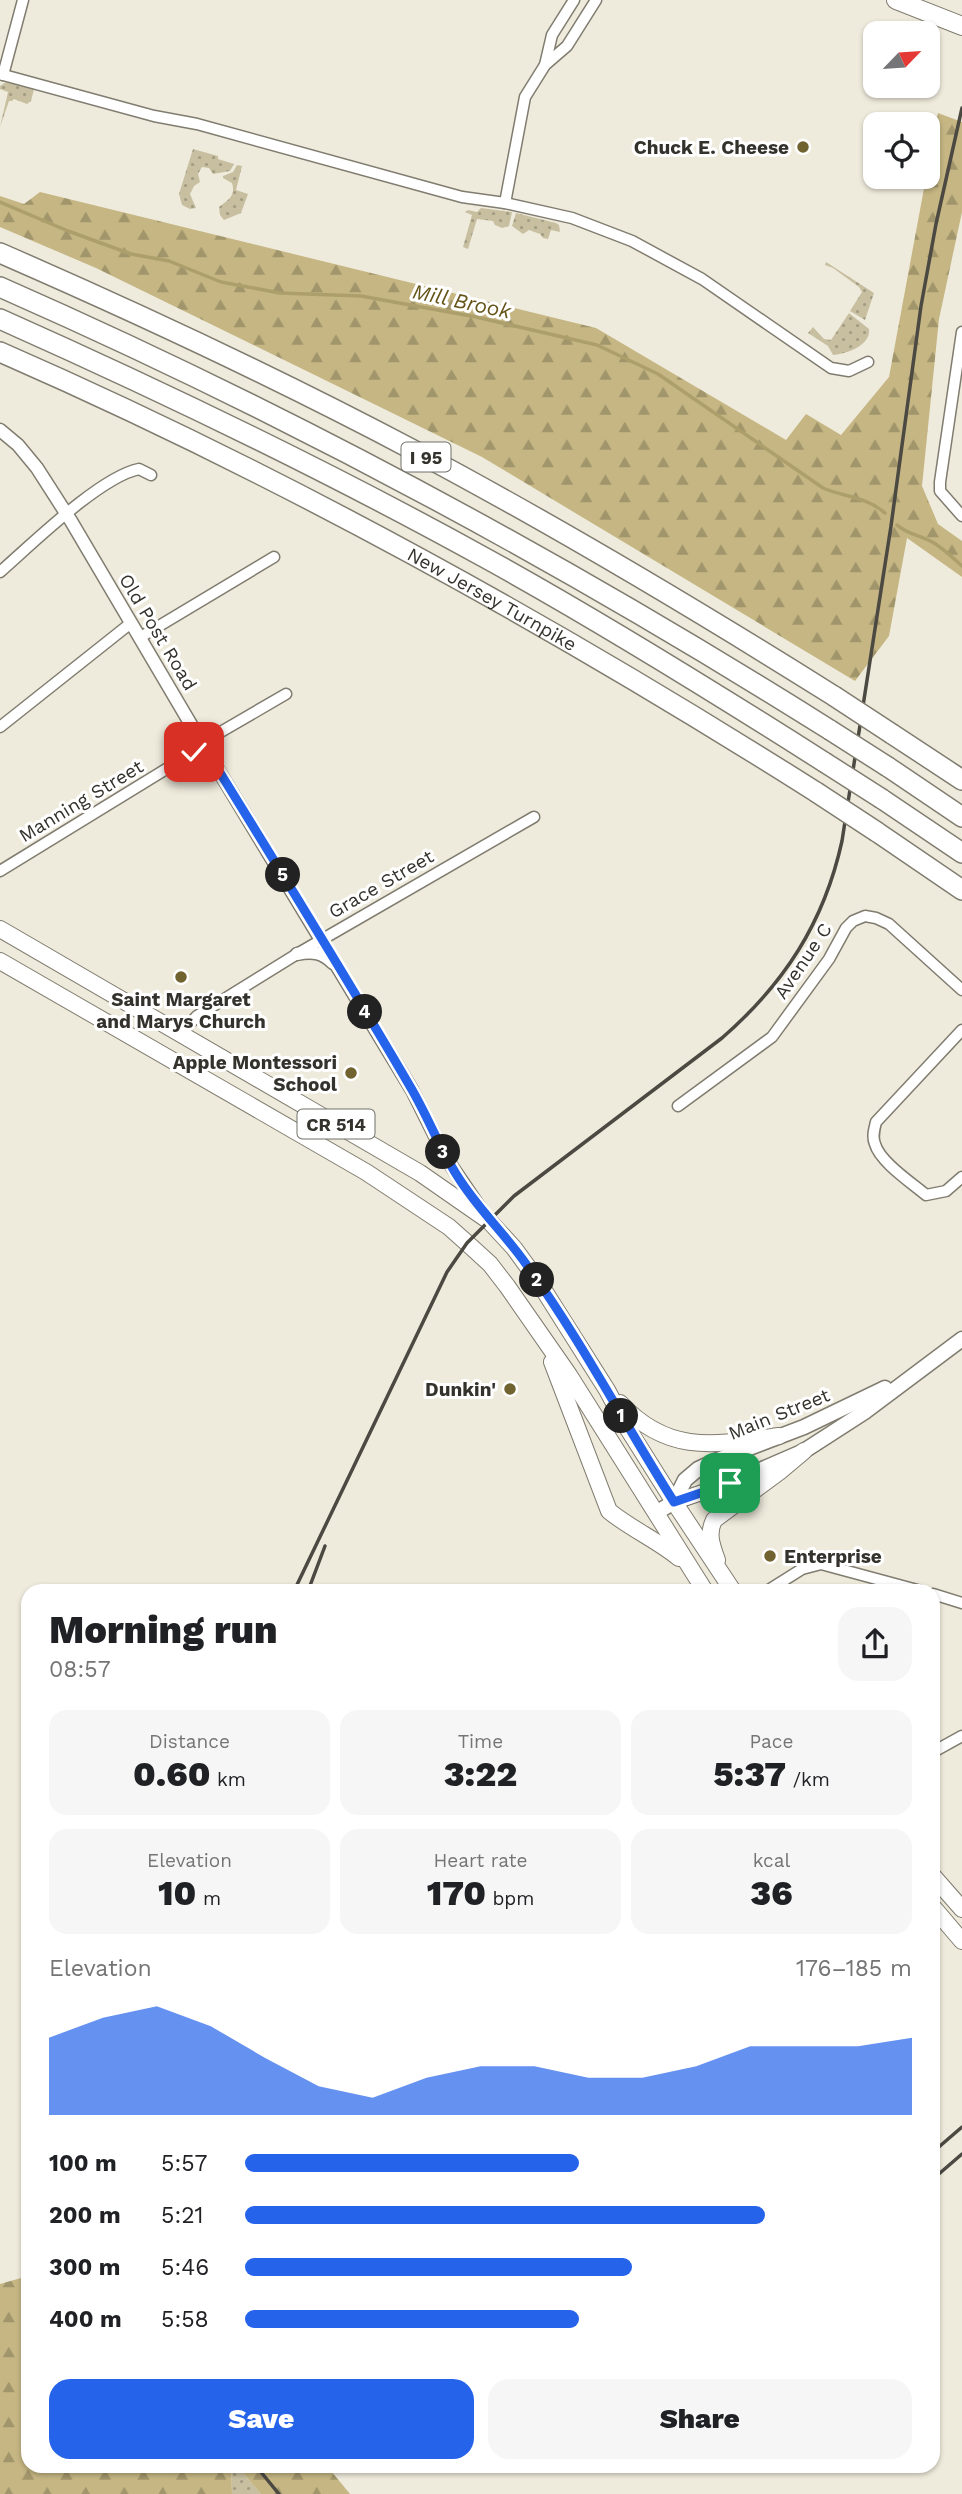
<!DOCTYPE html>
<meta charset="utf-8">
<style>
:root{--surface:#fff;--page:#f6f6f6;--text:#202124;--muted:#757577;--accent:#2563eb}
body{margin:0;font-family:"Work Sans",sans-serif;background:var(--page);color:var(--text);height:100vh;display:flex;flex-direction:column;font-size:26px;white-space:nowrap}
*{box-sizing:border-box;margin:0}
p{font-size:23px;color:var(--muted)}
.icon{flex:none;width:38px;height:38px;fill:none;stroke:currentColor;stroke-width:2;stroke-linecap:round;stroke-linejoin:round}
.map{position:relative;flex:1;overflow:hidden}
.side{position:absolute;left:21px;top:1584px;width:919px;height:889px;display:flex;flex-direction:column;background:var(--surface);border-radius:21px;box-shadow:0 2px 5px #0004}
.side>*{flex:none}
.needle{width:46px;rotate:65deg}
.controls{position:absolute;left:863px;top:21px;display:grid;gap:14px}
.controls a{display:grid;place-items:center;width:77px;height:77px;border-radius:14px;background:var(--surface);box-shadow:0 2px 5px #0004;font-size:35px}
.pin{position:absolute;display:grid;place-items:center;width:60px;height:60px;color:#fff;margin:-30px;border-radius:14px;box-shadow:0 4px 10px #0006}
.km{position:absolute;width:35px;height:35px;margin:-18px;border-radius:50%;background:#222;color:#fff;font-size:19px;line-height:35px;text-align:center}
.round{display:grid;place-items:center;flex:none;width:74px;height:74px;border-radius:21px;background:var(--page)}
.overview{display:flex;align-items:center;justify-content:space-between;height:119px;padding:0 28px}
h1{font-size:38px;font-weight:800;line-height:52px}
.stats{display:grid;grid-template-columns:repeat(3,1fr);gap:10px;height:119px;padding:7px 28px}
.stats div{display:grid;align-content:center;border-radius:18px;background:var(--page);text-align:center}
.stats b{font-size:35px;font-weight:800}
.stats small{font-size:19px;font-weight:400}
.stats p{font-size:19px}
.chart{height:196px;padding:14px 28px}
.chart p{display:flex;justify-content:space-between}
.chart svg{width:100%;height:126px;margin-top:7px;fill:var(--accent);opacity:.7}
.cta{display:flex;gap:14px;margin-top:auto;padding:14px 28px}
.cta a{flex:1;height:80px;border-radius:21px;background:var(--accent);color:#fff;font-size:28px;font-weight:800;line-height:80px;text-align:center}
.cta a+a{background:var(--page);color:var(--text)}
ul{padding:0 28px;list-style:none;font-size:23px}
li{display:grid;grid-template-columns:112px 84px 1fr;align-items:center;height:52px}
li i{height:18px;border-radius:9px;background:var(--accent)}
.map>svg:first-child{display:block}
.green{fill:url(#green-dots)}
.forest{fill:url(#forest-firs)}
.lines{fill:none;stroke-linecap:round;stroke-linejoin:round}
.stream{stroke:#ad9f6c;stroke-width:3.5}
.minor-casing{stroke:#807c6f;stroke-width:13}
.tertiary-casing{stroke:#807c6f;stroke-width:15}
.secondary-casing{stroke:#807c6f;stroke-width:17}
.primary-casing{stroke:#807c6f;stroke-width:18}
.trunk-casing{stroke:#807c6f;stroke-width:20}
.motorway-casing{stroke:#807c6f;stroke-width:22}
.minor{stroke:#fff;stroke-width:10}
.tertiary{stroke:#fff;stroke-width:12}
.secondary{stroke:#fff;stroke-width:14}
.primary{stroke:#fff;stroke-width:16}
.trunk{stroke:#fff;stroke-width:18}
.motorway{stroke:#fff;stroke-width:19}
.rail{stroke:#4b4942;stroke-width:3.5}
.motorway-bridge-casing{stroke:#807c6f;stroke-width:22;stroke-linecap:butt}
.motorway-bridge{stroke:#fff;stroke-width:19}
.route-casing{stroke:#fff;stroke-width:14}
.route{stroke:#2563eb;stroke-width:9}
.poi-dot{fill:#716330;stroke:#fff;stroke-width:2.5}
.labels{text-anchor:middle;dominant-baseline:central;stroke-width:6;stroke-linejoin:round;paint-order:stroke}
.shield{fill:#fff;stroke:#71706b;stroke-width:2}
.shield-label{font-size:18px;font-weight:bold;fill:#34322c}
.poi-label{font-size:19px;font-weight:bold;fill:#34322c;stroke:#fff;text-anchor:end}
.street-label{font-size:19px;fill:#34322c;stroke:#fff}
.water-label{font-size:21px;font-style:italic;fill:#645418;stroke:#fff}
</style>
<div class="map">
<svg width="962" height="2494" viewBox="0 0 962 2494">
<defs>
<pattern id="green-dots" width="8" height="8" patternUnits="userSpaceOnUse" patternTransform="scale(1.75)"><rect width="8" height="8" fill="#c7bfa0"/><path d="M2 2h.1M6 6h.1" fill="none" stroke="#a29c83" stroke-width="1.8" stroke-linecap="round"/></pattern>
<pattern id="forest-firs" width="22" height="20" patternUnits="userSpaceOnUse" patternTransform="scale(1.75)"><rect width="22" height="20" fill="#c5b683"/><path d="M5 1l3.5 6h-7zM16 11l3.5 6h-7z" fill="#a1956b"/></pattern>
</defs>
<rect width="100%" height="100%" fill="#efebdc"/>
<g class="green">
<path d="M6,82L34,89L31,101L27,104L14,99L12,101H9L0,127L8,92L0,89V86Z"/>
<path d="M193,149L218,156V159L234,164L230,171L213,174L209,168L202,167L198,174L200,182L194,186L190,194L196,208L190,209L182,205L179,194Z"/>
<path d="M237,165L242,166L236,190L248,194L241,213L224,220L220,215L219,207C228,200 236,196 232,183L223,178V176L233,172Z"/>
<path d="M481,208L512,212L509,226L502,228L495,225L493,221L477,219L468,249L463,247L472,215L465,212L468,210L477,212Z"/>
<path d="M516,213L556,223L559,225L560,232L551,230L548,239L543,238L540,234L529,230L523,234L512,226Z"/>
<path d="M826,262L874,293L865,320L850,311L862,292L859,287L833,268L825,265Z"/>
<path d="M849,313L869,329C871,345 847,354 833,355L828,346L808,333L813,327L824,339L831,340Z"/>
<path d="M231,2466H237L261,2494H232Z"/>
</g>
<g class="forest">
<path d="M938,113L962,122V212L939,319L922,486L938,524L962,541V577L907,538L889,636L855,681L482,457L96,268L0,227V196L24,204L40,192L596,328L786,440L806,414L841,435L889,377Z"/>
<path d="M28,2276V2466H231L232,2494H0V2284Z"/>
<path d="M237,2466H327L350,2494H261Z"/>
</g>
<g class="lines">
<g class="stream">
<path d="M0,202L68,231L131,254L169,261L221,282L280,293L361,296L476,317L597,345L658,374L823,488C844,497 867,497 885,513"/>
<path d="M897,525C906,534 923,536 934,543C944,549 953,558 962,566"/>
</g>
<g class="minor-casing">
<g id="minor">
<path d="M545,65L552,35L574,0"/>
<path d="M0,74L154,116L197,124L462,197L505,203L572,218L632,241L702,279L831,368L849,371L868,362"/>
<path d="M3,75L23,0"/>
<path d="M505,203L525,97L545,65L567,46L596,0"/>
<path d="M962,332L940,482V491L962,516"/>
<path d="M0,572C32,544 100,477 139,469L151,475"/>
<path d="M139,638L274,557"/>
<path d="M0,727L131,623"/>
<path d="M0,871L194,752L212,737L286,694"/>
<path d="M962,1030L876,1122C874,1130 872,1137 875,1144C880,1162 912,1183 926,1195L946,1191L962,1177"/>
<path d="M180,1034L197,1016L297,954L534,817"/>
<path d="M678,1106L772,1037L829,959L846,928L853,921L865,916L876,918L889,924L962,990"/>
<path d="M767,1591L802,1569L821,1564L921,1591"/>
<path d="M933,1594L962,1603"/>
<path d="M933,1752L962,1736"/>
</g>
</g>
<g class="tertiary-casing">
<g id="tertiary">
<path d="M0,430L18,445L37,468L71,521L203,745L412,1090L446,1158L482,1211"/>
<path d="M297,954C312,951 322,952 333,963"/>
</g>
</g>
<g class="secondary-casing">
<g id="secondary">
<path d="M674,1502L685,1480L698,1469L715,1461L804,1427L885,1388"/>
<path d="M656,1513L674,1502L730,1483L804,1451L866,1411L962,1339"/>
</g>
</g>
<g class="primary-casing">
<g id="primary">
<path d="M0,929L420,1173L489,1221L514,1248L538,1281L607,1390L628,1429L674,1502L733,1591"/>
<path d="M0,961L366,1172L449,1227L467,1243L490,1264L507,1286L569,1375L705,1591"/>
<path d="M552,1362L609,1511C631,1529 657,1540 679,1558"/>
<path d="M620,1403C668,1455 715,1445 779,1436"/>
<path d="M717,1560C712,1546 707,1534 714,1520L779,1472L804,1451"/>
<path d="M933,1876L962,1909"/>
<path d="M933,1907L962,1941"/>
</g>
</g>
<g class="trunk-casing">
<path id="trunk" d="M896,0L962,26"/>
</g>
<g class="motorway-casing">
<g id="motorway">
<path d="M0,253C140,314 279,379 415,451C558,527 697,610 834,696"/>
<path d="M0,287C289,414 563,562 830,730"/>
<path d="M0,319C166,393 330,472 489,560C603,623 714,692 824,762"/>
<path id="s1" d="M0,352C284,476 554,626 816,792"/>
<path d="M892,734L962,780"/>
<path d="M888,767L962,817"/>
<path d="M882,799L962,853"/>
<path d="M877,832L962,890"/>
</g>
</g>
<use href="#minor" class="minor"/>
<use href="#tertiary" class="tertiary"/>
<use href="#secondary" class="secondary"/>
<use href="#primary" class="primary"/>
<use href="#trunk" class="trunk"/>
<use href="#motorway" class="motorway"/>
<g class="rail">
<path d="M294,1591L447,1272L467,1243L514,1196L722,1038C784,984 824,923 842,841L891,526L921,306L936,224L962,108"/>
<path d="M308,1591L325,1546"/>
<path d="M933,2152L962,2127"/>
<path d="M933,2179L962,2154"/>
<path d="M256,2466L279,2494"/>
</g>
<g class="motorway-bridge-casing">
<g id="motorway-bridge">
<path d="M834,696L892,734"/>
<path d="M830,730L888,767"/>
<path d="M824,762L882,799"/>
<path d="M816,792L877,832"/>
</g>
</g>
<use href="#motorway-bridge" class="motorway-bridge"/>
</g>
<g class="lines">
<g class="route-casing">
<path id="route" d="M194,752L203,745C273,859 344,973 411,1088C428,1117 440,1149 458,1177C478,1209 505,1234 526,1264C581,1340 624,1423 674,1502L730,1483"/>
</g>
<use href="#route" class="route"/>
</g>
<g class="poi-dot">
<circle cx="803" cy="147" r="7"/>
<circle cx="181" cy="977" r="7"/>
<circle cx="351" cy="1073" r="7"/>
<circle cx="510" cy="1389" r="7"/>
<circle cx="770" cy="1556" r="7"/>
</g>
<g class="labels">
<g class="shield">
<rect x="401.5" y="442.5" width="49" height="29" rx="5"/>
<rect x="297.5" y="1109.5" width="77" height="29" rx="5"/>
</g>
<g class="shield-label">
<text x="426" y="457">I 95</text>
<text x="336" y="1124">CR 514</text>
</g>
<g class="poi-label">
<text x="789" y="147">Chuck E. Cheese</text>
<text x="181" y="999" text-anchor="middle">Saint Margaret<tspan x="181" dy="22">and Marys Church</tspan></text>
<text x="337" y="1062">Apple Montessori<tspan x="337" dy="22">School</tspan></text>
<text x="496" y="1389">Dunkin'</text>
<text x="784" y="1556" text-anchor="start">Enterprise</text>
</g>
<g class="street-label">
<text stroke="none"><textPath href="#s1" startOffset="551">New Jersey Turnpike</textPath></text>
<text transform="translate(158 632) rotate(59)">Old Post Road</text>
<text transform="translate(81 801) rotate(-31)">Manning Street</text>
<text transform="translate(381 884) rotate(-30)">Grace Street</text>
<text transform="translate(803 961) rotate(-56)">Avenue C</text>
<text transform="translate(779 1414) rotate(-22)">Main Street</text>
</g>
<g class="water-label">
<text transform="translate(462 301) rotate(12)">Mill Brook</text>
</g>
</g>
</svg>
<div class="controls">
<a><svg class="needle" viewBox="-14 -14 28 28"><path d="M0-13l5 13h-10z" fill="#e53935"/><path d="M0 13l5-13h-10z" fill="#757577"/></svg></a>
<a><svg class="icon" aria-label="locate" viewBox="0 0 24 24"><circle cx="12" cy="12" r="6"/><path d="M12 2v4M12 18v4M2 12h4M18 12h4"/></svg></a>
</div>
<div class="pin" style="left:730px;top:1483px;background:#1e9e55"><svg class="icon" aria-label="arrive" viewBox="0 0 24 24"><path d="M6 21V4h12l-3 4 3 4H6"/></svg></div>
<div class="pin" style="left:194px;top:752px;background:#d93025"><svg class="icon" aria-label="check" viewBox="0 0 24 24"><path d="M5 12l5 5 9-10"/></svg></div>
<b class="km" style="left:621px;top:1416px">1</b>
<b class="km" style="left:537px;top:1280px">2</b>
<b class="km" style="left:443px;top:1152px">3</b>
<b class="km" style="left:365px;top:1012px">4</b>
<b class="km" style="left:283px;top:875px">5</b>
<section class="side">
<div class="overview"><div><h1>Morning run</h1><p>08:57</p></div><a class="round"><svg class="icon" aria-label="share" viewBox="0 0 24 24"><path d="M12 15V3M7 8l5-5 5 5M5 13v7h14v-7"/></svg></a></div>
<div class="stats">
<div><p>Distance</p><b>0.60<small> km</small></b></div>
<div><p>Time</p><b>3:22</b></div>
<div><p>Pace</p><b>5:37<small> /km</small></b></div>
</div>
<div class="stats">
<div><p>Elevation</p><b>10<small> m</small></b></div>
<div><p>Heart rate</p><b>170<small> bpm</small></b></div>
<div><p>kcal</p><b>36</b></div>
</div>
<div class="chart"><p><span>Elevation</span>176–185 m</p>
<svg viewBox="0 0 160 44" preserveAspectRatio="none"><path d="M0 44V17L10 10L20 6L30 13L40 24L50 34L60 38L70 31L80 27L90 27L100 31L110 31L120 27L130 20L140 20L150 20L160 17V44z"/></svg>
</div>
<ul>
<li><b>100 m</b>5:57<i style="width:50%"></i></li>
<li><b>200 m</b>5:21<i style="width:78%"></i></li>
<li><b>300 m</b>5:46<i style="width:58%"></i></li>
<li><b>400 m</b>5:58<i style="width:50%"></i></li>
</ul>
<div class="cta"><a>Save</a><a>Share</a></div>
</section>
</div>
